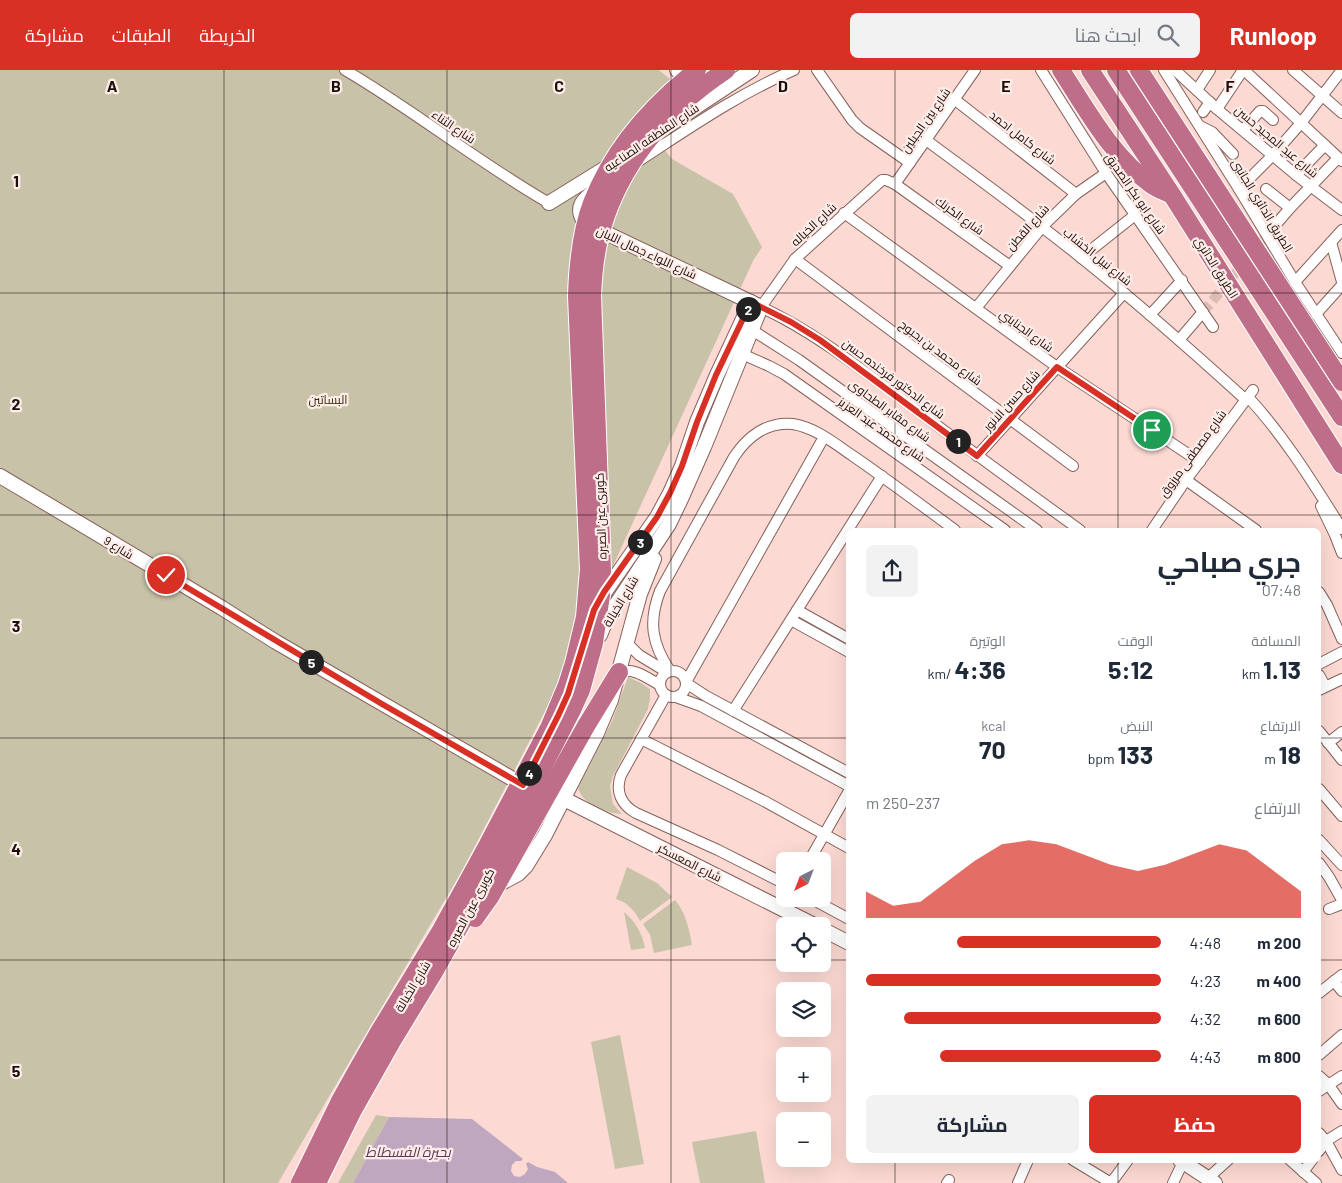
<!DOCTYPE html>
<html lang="ar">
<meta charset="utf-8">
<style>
:root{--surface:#fff;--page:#f2f2f3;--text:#1f2937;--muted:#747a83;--accent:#d93025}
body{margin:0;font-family:Barlow,Cairo,sans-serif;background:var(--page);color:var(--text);direction:rtl;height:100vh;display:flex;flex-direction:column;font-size:19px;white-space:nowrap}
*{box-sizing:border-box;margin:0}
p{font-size:16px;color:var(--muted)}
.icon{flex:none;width:28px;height:28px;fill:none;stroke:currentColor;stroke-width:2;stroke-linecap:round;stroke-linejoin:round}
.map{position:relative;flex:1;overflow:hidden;direction:ltr}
.details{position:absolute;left:846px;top:458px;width:475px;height:635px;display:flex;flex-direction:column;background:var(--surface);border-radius:8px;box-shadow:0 5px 20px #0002;direction:rtl}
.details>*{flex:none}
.needle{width:32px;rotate:222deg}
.buttons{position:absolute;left:776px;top:782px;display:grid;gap:10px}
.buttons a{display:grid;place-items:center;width:55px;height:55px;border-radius:8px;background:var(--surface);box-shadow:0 5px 20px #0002;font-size:25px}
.pin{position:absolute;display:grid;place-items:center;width:42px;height:42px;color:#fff;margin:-21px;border:2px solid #fff;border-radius:50%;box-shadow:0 1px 5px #0007}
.km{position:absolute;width:25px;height:25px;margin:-12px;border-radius:50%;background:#222;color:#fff;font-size:14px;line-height:25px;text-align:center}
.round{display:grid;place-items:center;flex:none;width:52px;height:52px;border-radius:8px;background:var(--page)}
.head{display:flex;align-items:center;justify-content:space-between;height:85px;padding:0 20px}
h1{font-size:28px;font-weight:700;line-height:38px}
.figures{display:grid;grid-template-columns:repeat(3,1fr);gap:8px;height:85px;padding:5px 20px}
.figures div{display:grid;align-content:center}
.figures b{font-size:25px;font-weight:700}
.figures small{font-size:14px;font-weight:400}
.figures p{font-size:14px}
.chart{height:140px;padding:10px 20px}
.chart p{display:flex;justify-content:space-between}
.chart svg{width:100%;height:90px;margin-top:5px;fill:var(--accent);opacity:.7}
.cta{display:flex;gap:10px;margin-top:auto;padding:10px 20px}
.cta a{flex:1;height:58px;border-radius:8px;background:var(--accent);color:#fff;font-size:20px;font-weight:700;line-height:58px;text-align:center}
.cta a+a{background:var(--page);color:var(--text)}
ul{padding:0 20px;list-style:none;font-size:16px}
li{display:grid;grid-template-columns:80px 60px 1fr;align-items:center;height:38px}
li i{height:12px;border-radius:6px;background:var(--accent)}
header{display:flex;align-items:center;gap:30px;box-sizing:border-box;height:70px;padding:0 25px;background:var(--accent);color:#fff}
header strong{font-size:24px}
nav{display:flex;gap:28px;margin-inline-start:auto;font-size:18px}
.search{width:350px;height:45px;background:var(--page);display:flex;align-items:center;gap:12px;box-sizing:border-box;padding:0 18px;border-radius:8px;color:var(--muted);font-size:19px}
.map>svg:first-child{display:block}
.green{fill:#c8c3a8}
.water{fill:#c0a7c0}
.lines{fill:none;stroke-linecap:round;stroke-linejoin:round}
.street-tunnel{stroke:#dabbb5;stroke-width:10;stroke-dasharray:10 5;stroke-linecap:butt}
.street-casing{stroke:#86615a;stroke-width:12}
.secondary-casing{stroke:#86615a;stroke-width:16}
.highway-casing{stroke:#fff;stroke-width:20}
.street{stroke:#fff;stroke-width:10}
.secondary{stroke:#fff;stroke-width:14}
.highway{stroke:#be6e89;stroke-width:18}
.highway-bridge-casing{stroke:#fff;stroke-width:20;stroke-linecap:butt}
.highway-bridge{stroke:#be6e89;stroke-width:18}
.route-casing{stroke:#fff;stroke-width:10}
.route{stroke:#d93025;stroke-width:6}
.grid{fill:none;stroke:#1b0d0a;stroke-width:1;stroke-opacity:0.55}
.labels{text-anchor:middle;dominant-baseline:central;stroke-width:4.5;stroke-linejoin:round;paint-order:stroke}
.street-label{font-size:12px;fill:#1b0d0a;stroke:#fdece8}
.park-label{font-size:12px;fill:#352c00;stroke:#fdece8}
.water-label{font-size:14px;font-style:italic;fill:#5d385d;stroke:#fdece8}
.grid-label{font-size:16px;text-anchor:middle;font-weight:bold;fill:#1b0d0a;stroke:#fdece8;stroke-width:4.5;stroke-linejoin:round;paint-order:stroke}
</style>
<header>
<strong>Runloop</strong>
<div class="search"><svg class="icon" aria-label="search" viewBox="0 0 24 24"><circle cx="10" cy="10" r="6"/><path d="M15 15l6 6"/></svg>ابحث هنا</div>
<nav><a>الخريطة</a><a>الطبقات</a><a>مشاركة</a></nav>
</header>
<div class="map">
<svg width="1342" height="1113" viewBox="0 0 1342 1113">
<rect width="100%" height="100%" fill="#fcdad3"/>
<g class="green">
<path d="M0,0H659L689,25L645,56L672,89L733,124L762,177L753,191L736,228L556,620L462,801L278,1113H0Z"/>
<path d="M628,607L641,613L650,619V629L648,639L613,706L610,716L613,734L622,744C606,743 583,735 578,718L612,651Z"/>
<path d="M627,797L657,813L672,827L640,851C635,841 627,832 616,829Z"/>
<path d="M675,830C686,843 689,859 692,875L654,883L650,865L643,854Z"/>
<path d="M624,842C636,852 642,863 645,878L631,880Z"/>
<path d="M620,965L644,1094L615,1099L591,972Z"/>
<path d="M376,1045L389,1047L353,1113H338Z"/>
<path d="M756,1061L765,1113H700L692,1072Z"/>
</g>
<path class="water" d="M389,1047L472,1049L523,1089L521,1091H516L512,1095L511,1101L514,1106L520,1107L525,1104L528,1099L526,1094L528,1092L537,1097L555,1102L568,1113H353Z"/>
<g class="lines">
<path class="street-tunnel" d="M1203,242L1267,165"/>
<g class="street-casing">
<g id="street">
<path d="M345,0C415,41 479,93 549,133"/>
<path d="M817,0L852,50L860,58L910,93"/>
<path d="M1041,0L1106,103L1213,257"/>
<path d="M1164,0L1239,119L1295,212L1342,283"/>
<path d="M1175,0L1217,39L1296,105L1342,140"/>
<path d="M1244,0L1342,91"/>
<path d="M1293,0L1342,43"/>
<path d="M1197,20L1210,0"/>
<path d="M954,29L1076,124"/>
<path d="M1217,39L1243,0"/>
<path d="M1203,42L1210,32"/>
<path d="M1200,56L1212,62L1233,84"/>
<path d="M1243,60L1260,41H1263L1273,50"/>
<path d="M926,70C965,99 1004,127 1042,157C1113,211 1180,270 1246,330"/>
<path d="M637,92C688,59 738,24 794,0"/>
<path d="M1296,105L1325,75"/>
<path d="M895,114L975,0"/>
<path d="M1266,119L1290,138"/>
<path d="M844,143L1057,297L1200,392"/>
<path d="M1276,154L1239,119L1273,85L1301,53L1342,0"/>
<path d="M1272,159L1290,138L1338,88"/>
<path d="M1331,172L1342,212"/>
<path d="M1081,188L1135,145"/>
<path d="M795,189L1073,396"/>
<path d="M1010,196L895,114L886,110H882L795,189L761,237C816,263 862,300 911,336C967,378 1023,419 1080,460"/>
<path d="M1295,212L1342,160"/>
<path d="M976,238L1042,157L1076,124L1106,103"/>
<path d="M1316,244L1342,215"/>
<path d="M1150,245L1182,210"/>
<path d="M752,260L799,290L1037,460"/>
<path d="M1179,270L1203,242"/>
<path d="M742,284L769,296L784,304L1005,460"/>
<path d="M1248,327C1285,367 1313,413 1342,459"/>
<path d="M977,386L1124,223"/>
<path d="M1186,410L1256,460"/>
<path d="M1321,436L1335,465L1342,483"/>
<path d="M1152,460L1186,410L1253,320"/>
<path d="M1319,522L1327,535L1342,569"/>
<path d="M797,540L849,569"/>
<path d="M791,550L849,582"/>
<path d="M627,573L639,585L667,602"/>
<path d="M1319,594L1342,582"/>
<circle cx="673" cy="614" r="13"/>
<path d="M670,601C652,574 648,552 660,521L734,387C747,367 767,351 793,354C816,358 834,373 853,386C888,410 921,435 955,460"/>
<path d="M619,602C634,597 647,608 660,615"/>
<path d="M1319,605L1325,616"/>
<path d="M686,612L824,367"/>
<path d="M686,613L706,626L849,703"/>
<path d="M1319,620L1342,609"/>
<path d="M666,625L621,705C615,721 621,735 636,743L718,780L785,814"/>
<path d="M676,627L701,636L849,716"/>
<path d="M733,641L882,406"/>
<path d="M1319,661L1342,690"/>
<path d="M641,669L764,731L849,778"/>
<path d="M1328,673L1342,662"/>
<path d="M1319,719L1342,746"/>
<path d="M1319,770L1342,795"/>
<path d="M809,791L849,721"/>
<path d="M1319,793L1329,807L1342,830"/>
<path d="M812,829L849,849"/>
<path d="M1329,839L1342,834"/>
<path d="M1334,911L1342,921"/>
<path d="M1319,923L1342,905"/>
<path d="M1319,985L1342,965"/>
<path d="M1319,1006L1328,1014L1342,1034"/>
<path d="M1319,1021L1342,1006"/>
<path d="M1319,1063L1326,1071L1342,1100"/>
<path d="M1319,1081L1326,1071L1342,1061"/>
<path d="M1073,1090L1111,1113"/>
<path d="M1290,1090L1316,1113"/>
<path d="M1303,1102L1312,1090"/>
<path d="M1208,1108L1228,1090"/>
<path d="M947,1113L949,1110"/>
<path d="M1018,1113L1028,1090"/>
<path d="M1111,1113L1128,1090"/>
<path d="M1173,1113L1183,1092"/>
</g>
</g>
<g class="secondary-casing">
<g id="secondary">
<path d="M677,0L694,14"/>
<path d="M667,56L752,0"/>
<path d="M598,118C585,128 573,136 585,153L761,237L704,377L681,429L669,454L607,548L600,565"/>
<path d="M549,133L612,94"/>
<path d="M0,406L222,538L276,572L523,715"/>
<path d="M600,529L657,447L670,423L682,396L697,352L717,305L751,232"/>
<path d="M564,729L816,856"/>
<path d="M496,816L518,804L526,796L545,765L597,663L611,630L640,524L654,489"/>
<path d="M822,859L849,873"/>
<path d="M1180,1090L1215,1113"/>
</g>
</g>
<g class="highway-casing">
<g id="highway">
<path d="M1061,0C1086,39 1113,88 1152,115C1157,119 1164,121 1170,124"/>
<path d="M1090,0L1172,125L1342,395"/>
<path d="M1116,0L1342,347"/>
<path d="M586,656L619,602"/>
</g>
</g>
<use href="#street" class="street"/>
<use href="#secondary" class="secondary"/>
<use href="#highway" class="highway"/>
<g class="highway-bridge-casing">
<g id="highway-bridge">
<path d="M1139,0L1342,312"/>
<path d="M475,848L490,827L586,656"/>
<path d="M300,1113L340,1031L359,997L379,962L440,862L486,778L549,658L567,615L574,593L585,547L589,499L577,226C578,195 581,162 592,133C613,79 652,35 697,0"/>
<path d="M317,1113L353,1040L392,971L434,902L475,829L571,642L581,620L594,573L601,525L602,501L592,225C593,204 595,182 601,161C621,91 666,40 726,0"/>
</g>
</g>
<use href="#highway-bridge" class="highway-bridge"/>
</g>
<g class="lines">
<g class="route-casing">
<path id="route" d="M166,505L382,634L523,715L558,646L568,624L594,540L604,522L657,447L670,423L682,396L697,352L716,305L751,232L791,252L820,270L977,386L1057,297L1152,360"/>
</g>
<use href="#route" class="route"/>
</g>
<path class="grid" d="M224,0V1113M447,0V1113M671,0V1113M895,0V460M1118,0V460M0,223H1342M0,445H1342M0,668H849M1319,668H1342M0,890H785M822,890H849M1319,890H1342M895,1090V1113M1118,1090V1113"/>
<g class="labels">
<g class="street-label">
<text transform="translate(925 50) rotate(-55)">شارع بين الجبلين</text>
<text transform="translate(454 56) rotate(34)">شارع الثناء</text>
<text transform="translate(651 67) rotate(-34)">شارع المنطقه الصناعيه</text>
<text transform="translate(1023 67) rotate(38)">شارع كامل احمد</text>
<text transform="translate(1277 71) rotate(40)">شارع عبد المجيد حسن</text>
<text transform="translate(1136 123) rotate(55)">شارع ابو بكر الصديق</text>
<text transform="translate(1263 135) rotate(59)">الطريق الدائري الجانبى</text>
<text transform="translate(960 145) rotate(36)">شارع الكرنك</text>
<text transform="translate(813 154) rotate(-43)">شارع الخياله</text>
<text transform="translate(1027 157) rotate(-48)">شارع القطن</text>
<text transform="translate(647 182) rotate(25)">شارع اللواء جمال اللبان</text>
<text transform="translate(1098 186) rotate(39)">شارع نبيل الخشاب</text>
<text transform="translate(1217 197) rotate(58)">الطريق الدائري</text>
<text transform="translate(1027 260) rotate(36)">شارع الجنايني</text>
<text transform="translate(941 282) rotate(37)">شارع محمد بن بحبوح</text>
<text transform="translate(894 308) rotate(37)">شارع الدكتور فرخنده حسن</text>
<text transform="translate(1011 330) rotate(-48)">شارع حسن الانور</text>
<text transform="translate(890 340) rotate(36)">شارع مقابر الطحاوى</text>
<text transform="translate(882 359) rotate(35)">شارع محمد عبد العزيز</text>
<text transform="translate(1192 383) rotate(-54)">شارع مصطفى مرزوق</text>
<text transform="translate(600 446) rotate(-92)">كوبرى عين الصيره</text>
<text transform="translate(119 477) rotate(31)">شارع 9</text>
<text transform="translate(620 531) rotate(-59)">شارع الخيالة</text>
<text transform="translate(690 792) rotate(27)">شارع المعسكر</text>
<text transform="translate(470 837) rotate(-62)">كوبرى عين الصيره</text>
<text transform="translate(412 916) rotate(-59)">شارع الخيالة</text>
</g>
<g class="park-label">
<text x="328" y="329">البساتين</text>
</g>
<g class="water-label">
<text x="408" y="1081">بحيرة الفسطاط</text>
</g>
</g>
<g class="grid-label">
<text x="112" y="22">A</text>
<text x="336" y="22">B</text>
<text x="559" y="22">C</text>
<text x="783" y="22">D</text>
<text x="1006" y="22">E</text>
<text x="1230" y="22">F</text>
<text x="16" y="117">1</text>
<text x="16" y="340">2</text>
<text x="16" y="562">3</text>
<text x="16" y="785">4</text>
<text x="16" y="1007">5</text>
</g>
</svg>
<div class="buttons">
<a><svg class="needle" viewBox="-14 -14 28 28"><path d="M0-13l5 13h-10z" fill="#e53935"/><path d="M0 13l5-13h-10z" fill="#747a83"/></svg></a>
<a><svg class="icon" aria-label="locate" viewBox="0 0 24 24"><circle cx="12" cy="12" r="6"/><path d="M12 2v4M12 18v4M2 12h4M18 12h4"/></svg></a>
<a><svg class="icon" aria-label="layers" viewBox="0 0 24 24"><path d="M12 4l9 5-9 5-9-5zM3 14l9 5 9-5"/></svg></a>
<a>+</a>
<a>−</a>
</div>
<div class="pin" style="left:1152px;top:360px;background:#1e9e55"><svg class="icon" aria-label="arrive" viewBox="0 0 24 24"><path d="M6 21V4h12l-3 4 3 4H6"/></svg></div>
<div class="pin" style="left:166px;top:505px;background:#d93025"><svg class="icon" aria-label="check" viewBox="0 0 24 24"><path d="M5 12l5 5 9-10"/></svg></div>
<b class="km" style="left:958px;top:371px">1</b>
<b class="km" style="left:748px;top:239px">2</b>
<b class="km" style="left:640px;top:472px">3</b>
<b class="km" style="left:529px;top:703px">4</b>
<b class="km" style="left:311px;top:592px">5</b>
<section class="details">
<div class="head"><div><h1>جري صباحي</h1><p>07:48</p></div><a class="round"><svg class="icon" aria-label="share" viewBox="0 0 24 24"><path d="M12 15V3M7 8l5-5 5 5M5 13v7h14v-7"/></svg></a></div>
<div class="figures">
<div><p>المسافة</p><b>1.13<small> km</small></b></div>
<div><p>الوقت</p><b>5:12</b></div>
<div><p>الوتيرة</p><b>4:36<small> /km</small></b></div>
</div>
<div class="figures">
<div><p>الارتفاع</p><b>18<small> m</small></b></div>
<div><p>النبض</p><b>133<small> bpm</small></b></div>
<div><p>kcal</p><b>70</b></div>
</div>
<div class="chart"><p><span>الارتفاع</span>237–250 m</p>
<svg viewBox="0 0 160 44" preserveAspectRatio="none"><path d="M0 44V31L10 38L20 36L30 26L40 16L50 8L60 6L70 8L80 13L90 18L100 21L110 18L120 13L130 8L140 11L150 21L160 31V44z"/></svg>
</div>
<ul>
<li><b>200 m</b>4:48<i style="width:69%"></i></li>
<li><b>400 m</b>4:23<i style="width:100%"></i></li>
<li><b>600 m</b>4:32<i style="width:87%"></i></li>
<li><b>800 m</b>4:43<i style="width:75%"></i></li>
</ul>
<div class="cta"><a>حفظ</a><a>مشاركة</a></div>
</section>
</div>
